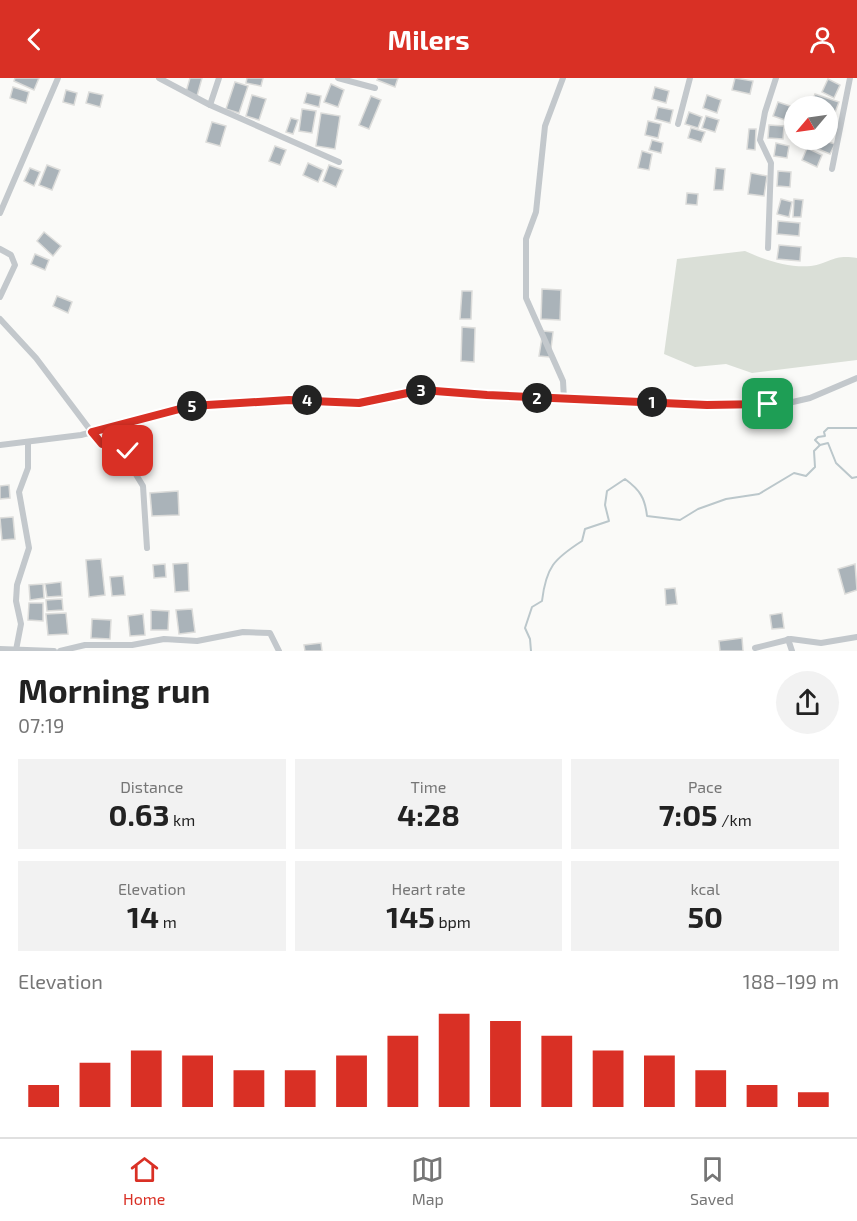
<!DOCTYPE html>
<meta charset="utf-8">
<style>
:root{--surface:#fff;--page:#f2f2f2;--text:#222;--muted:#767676;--line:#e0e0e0;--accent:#d93025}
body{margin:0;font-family:"Exo 2",sans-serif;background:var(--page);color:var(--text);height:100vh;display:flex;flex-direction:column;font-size:22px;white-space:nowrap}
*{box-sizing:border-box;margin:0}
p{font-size:20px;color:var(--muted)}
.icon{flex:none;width:33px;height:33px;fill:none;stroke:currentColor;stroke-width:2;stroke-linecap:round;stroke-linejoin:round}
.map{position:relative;height:573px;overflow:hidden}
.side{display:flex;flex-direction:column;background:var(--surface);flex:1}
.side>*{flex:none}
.needle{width:39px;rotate:241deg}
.buttons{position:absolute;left:784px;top:18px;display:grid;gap:12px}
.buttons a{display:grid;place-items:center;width:54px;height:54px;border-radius:50%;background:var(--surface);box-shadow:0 3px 9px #0003;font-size:30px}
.pin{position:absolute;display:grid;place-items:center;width:51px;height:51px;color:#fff;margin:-26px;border-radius:12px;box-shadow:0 3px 9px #0006}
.km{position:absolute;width:30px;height:30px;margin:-15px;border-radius:50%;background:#222;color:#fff;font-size:16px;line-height:30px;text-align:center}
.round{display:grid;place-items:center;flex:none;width:63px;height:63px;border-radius:32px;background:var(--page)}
.summary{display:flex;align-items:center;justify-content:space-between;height:102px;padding:0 18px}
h1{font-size:33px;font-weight:700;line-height:45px}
.metrics{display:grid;grid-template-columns:repeat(3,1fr);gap:9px;height:102px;padding:6px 18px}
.metrics div{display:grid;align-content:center;border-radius:0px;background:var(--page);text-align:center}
.metrics b{font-size:30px;font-weight:700}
.metrics small{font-size:16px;font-weight:400}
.metrics p{font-size:16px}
.chart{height:168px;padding:12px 18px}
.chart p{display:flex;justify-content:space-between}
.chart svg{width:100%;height:108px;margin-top:6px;stroke:var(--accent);stroke-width:6}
header{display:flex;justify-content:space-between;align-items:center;height:78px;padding:0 18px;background:var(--accent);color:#fff;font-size:27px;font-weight:700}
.dock{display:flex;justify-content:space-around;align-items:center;height:84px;border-top:2px solid var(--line);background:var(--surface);font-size:16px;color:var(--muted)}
.dock a{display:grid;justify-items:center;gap:3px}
.dock .current{color:var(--accent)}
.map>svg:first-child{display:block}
.green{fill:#dadfd7}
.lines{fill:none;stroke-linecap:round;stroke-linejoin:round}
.stream{stroke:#bbc7cb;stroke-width:2}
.building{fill:#aab3b9;stroke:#dcdcda;stroke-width:1.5}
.street{stroke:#c3c8cc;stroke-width:6}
.route-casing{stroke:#fff;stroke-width:12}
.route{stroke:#d93025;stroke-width:8}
</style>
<header><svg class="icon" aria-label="back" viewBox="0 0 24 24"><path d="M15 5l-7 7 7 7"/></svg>Milers<svg class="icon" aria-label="person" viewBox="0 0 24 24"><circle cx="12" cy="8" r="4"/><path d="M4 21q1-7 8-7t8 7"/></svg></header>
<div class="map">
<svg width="857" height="573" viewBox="0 0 857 573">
<rect width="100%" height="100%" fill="#fafaf8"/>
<path class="green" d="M745,173C765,182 788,190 811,188C831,185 833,176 857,180V282L752,295L726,286L695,289L664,276L677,181Z"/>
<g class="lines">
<g class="stream">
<path d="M820,367L815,362L818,359L825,358L824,354L828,350H857"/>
<path d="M531,573L530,561L525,550L532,529L542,523C546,489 554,481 582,463L585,451L609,443L605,427L607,413L625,401C640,412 645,420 647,438L680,442L698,431L726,421L759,416L794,395L806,398L815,389L814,373L820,367L828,365L836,385L852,400L857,399"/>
</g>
</g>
<g class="building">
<path d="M15,0H39L34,12L14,3Z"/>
<path d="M190,0H202L197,18L186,14Z"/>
<path d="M247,0H263L261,8L246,5Z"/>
<path d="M378,0H398L395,9L377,2Z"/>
<path d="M735,0L753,3L750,16L732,12Z"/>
<path d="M828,1L840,7L834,20L822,14Z"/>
<path d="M235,4L248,8L239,35L226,31Z"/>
<path d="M331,6L344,12L338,29L324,24Z"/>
<path d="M13,9L29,14L26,25L10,20Z"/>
<path d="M655,9L669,13L666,25L652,21Z"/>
<path d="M66,12L77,15L74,27L63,24Z"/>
<path d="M89,14L103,17L100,29L86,25Z"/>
<path d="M307,15L321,18L319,29L304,25Z"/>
<path d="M815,16L839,24L834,37L828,35V28H811Z"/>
<path d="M252,17L266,21L259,42L246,38Z"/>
<path d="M707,17L721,22L717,35L703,30Z"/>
<path d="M371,18L381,22L369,51L359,47Z"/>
<path d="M778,24L790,28L785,42L773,38Z"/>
<path d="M658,29L673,32L670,45L655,41Z"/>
<path d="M302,31L316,33L312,55L299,53Z"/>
<path d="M689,34L702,39L698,50L685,46Z"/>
<path d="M321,35L340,38L335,71L316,68Z"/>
<path d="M706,38L719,42L715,54L702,50Z"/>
<path d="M291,40L298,42L293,56L286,54Z"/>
<path d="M648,43L661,46L658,60L645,57Z"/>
<path d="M212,44L226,48L220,68L206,64Z"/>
<path d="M769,47L784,48L783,61L768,60Z"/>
<path d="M691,50L705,54L701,64L688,60Z"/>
<path d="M749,51H756L755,72L747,71Z"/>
<path d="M652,62L663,65L661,75L649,72Z"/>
<path d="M822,62L835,66L830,76L818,71Z"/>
<path d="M776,65L789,68L787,80L774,78Z"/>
<path d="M275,68L286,72L280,87L269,83Z"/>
<path d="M807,70L822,77L817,89L802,82Z"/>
<path d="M642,73L652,76L649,92L638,90Z"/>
<path d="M308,85L323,92L318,104L303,97Z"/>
<path d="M47,87L60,92L52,112L39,107Z"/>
<path d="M329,87L343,92L336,109L323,103Z"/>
<path d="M30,90L40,94L34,108L24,103Z"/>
<path d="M716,90L725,91L723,112H714Z"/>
<path d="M778,93L791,94L790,109L777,108Z"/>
<path d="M751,95L767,98L764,118L748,116Z"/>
<path d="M687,115L698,116L697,127L686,126Z"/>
<path d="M781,121L792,124L789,139L777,136Z"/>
<path d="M794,121L803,122L801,139H793Z"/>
<path d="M778,143L800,145L799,158L777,156Z"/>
<path d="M44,154L61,168L53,178L37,163Z"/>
<path d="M779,167L801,169L800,183L777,181Z"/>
<path d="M35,176L49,182L45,192L31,186Z"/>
<path d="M542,211L561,212L560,242L541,241Z"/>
<path d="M462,213H472L471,241H460Z"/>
<path d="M57,218L72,224L68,235L53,228Z"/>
<path d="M462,249L475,250L474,284L461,283Z"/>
<path d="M543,253L553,254L550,279L539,278Z"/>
<path d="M9,407L10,420L0,421V408Z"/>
<path d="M178,413L179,437L152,438L150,415Z"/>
<path d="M13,439L15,461L2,462L0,440Z"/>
<path d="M101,481L105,517L89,519L86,482Z"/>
<path d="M188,485L189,513L175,514L173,486Z"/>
<path d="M165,486L166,499L154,500L153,487Z"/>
<path d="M855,486L857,512L845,516L838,491Z"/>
<path d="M123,498L125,517L112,518L110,499Z"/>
<path d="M61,504L62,518L47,519L45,506Z"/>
<path d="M43,506L44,520L30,522L29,507Z"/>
<path d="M675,510L677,526L666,527L665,511Z"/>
<path d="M62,521L63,532L47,533L46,522Z"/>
<path d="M29,525H43V543L28,542Z"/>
<path d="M192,531L195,554L179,556L176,532Z"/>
<path d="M151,532L169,533L168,552H151Z"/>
<path d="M66,535L68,556L48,557L46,536Z"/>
<path d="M782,535L784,550L772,551L770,537Z"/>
<path d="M143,536L145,557L130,558L128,538Z"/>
<path d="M92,541L111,542L110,561L91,560Z"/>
<path d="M742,560L743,573H720L719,563Z"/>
<path d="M321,565L322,573H305L304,567Z"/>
</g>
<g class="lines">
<g class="street">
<path d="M159,0L210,27L339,84"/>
<path d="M338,0L375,10"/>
<path d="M563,0L545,48L536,134L526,161V220L563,303L564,321"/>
<path d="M210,27L219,0"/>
<path d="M678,46L690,0"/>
<path d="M832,91L850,0"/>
<path d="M0,135L58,0"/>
<path d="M768,170L771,85L760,62L765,34L776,0"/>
<path d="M0,171L11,177L15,187L0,219"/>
<path d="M0,241L36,280L97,361L108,368H126L132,390L143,408L147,470"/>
<path d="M0,367L81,357L191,328L289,322L359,325L422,312L487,317L707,327L784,326L810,320L857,300"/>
<path d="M788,561L792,573"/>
<path d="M755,570L791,561L821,565L857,559"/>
<path d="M0,571L54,573"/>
<path d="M16,572L21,546L16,523L17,507L29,470L19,414L28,390V365"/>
<path d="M60,573L85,567H132L164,561L197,563L243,554L270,555L279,573"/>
</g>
</g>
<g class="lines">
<g class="route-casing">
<path id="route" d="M128,373L122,367L102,366L92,354L191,328L289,322L359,325L422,312L487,317L707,327L768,326"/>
</g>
<use href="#route" class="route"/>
</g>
</svg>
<div class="buttons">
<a><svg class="needle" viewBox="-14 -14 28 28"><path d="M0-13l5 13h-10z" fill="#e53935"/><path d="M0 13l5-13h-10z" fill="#767676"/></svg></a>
</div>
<div class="pin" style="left:768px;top:326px;background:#1e9e55"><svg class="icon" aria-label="arrive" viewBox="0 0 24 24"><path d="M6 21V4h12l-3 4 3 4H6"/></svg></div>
<div class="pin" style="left:128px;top:373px;background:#d93025"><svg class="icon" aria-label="check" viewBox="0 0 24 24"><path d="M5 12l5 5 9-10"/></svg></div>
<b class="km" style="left:652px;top:324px">1</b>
<b class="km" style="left:537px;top:320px">2</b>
<b class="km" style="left:421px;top:312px">3</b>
<b class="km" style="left:307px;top:322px">4</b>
<b class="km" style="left:192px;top:328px">5</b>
</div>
<section class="side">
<div class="summary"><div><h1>Morning run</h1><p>07:19</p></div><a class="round"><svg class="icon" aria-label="share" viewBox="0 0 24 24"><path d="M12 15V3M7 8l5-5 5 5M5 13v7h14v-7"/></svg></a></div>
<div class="metrics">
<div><p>Distance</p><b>0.63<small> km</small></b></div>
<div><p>Time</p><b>4:28</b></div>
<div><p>Pace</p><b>7:05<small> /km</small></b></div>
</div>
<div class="metrics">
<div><p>Elevation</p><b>14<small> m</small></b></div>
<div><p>Heart rate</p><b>145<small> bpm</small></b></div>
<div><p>kcal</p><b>50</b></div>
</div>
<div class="chart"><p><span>Elevation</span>188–199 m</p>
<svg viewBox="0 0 160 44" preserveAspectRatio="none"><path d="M5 44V35M15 44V26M25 44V21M35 44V23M45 44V29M55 44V29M65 44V23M75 44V15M85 44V6M95 44V9M105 44V15M115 44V21M125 44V23M135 44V29M145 44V35M155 44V38"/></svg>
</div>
</section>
<nav class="dock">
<a class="current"><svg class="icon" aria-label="home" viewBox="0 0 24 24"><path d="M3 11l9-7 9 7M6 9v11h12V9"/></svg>Home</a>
<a><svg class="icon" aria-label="map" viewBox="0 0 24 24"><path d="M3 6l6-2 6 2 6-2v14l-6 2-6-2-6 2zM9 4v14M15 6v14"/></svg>Map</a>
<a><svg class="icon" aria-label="saved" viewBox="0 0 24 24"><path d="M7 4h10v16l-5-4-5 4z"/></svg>Saved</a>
</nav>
